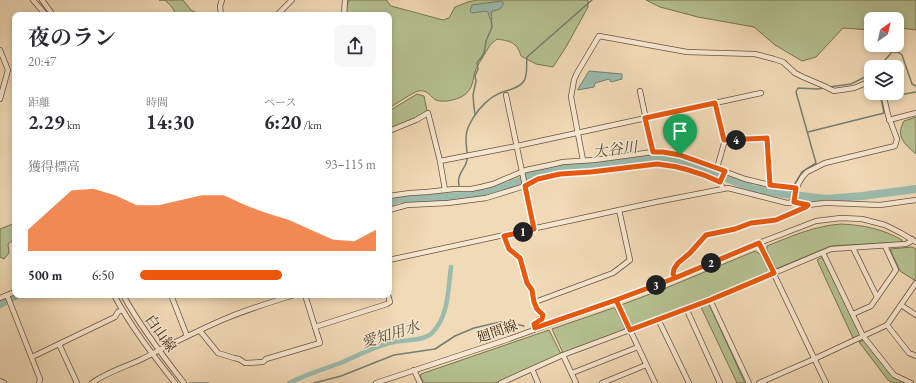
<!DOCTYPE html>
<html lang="ja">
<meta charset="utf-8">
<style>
:root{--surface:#fff;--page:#f7f7f7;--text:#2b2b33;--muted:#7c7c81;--accent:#ea580c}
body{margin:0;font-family:"EB Garamond","Noto Serif JP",serif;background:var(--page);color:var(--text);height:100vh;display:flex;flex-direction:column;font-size:15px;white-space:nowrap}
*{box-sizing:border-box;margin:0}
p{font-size:13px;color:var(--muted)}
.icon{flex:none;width:22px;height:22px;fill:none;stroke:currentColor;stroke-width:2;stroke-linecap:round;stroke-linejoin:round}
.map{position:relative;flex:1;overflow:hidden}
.drawer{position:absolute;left:12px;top:12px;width:380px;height:286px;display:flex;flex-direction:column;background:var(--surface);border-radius:8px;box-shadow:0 2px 6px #0003}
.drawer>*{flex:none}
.needle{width:26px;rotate:34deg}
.tools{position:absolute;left:864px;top:12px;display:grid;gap:8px}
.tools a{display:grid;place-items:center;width:40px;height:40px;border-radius:8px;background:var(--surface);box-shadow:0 2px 6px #0003;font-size:20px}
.pin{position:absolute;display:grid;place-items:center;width:34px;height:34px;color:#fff;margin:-41px -17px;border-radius:50% 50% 50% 0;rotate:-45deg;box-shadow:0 0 4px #0007}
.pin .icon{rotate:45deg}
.km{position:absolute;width:20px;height:20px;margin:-10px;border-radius:50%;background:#222;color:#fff;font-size:11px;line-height:20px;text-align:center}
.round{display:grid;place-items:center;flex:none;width:42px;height:42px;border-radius:8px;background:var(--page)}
.head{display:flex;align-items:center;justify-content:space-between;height:68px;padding:0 16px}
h1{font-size:22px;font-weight:700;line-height:30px}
.metrics{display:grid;grid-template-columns:repeat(3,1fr);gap:6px;height:68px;padding:4px 16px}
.metrics div{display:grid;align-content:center}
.metrics b{font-size:20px;font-weight:700}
.metrics small{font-size:11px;font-weight:400}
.metrics p{font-size:11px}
.chart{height:112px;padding:8px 16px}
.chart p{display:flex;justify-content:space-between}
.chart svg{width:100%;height:72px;margin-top:4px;fill:var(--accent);opacity:.7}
ul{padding:0 16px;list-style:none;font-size:13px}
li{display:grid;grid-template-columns:64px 48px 1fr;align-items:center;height:30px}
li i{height:10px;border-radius:5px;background:var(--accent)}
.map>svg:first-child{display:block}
.green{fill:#b5c192;stroke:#7a7351}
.water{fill:#9bbbac;stroke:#767f6e}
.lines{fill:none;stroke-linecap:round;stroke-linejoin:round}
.stream{stroke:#767f6e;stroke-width:1.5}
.canal{stroke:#9bbbac;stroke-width:4.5}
.river{stroke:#9bbbac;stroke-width:8}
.minor-casing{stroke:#6c523a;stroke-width:6}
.minor{stroke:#f6e7d0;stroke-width:4.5}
.route-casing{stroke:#fff;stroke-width:8}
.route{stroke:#ea580c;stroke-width:5}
.labels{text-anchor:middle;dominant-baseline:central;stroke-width:3;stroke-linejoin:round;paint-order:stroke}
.street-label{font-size:14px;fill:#3f2510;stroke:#f6e7d0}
.water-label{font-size:15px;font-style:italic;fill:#564a37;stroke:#f6e7d0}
</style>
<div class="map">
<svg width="916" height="383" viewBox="0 0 916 383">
<rect width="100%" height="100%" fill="#f1dab7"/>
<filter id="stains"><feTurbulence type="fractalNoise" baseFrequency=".005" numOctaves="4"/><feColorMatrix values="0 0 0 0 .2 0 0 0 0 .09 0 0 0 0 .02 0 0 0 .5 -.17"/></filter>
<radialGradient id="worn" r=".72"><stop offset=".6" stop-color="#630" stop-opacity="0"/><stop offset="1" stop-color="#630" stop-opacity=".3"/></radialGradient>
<g class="green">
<path d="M159,0H183L191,10L201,15H177L171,6L165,0Z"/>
<path d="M349,0H387V1L391,6L443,20L449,18L455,7L468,2L477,0H588V7L566,47L553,67L536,64L521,56C517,42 510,41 497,39C495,41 493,42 492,43C490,44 477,67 476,69C472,80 474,89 463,96C456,100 444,103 436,100C430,97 428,89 418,91C412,93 396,104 389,108V15H347L346,8Z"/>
<path d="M646,0H916V30L901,28H897V19H871V30L843,28L816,57L802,61L775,45L754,27L698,17L660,7Z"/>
<path d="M417,94L424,96L427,111L415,119L389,129V111Z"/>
<path d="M916,117V154C905,144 895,137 904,121Z"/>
<path d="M15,223V238L8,244L9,253L4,259L0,257V229Z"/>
<path d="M841,224C863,225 883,229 902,240V242L831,246L776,269V268L767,251V246C792,236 814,226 841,224Z"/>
<path d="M912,247L916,249V277L914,280L900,271L890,249Z"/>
<path d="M755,251L760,254L769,271L768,273L710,296L633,326L632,325L621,305L666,288Z"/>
<path d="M822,257L861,335L853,338L817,260Z"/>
<path d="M707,303L709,304L745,383H737L700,305Z"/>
<path d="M613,308H615L625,328L624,330L563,353L552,329Z"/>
<path d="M549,330L561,354L498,382L495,383H424L420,376L421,374Z"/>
<path d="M864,340L893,375L908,383H893L888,380L859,342Z"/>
</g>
<g class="water">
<path d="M501,1L504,3L500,9L493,11L491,12L492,19H490L488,12L486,11L472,13L470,11L472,5Z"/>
<path d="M589,71L622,74V79L611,82L609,79L595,83L594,87L578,90V89Z"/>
</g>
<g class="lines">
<g class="stream">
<path d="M892,52H898L902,55L911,81L912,84L916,86"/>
<path d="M879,67L892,52L893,48"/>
<path d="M829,87L851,84L871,74"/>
<path d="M888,97L916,92"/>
<path d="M475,114L474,107L473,95L476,81L475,76L478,69L477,63L478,61L481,58L484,53L486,41L492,27L491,19"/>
<path d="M808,132L884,113L881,98"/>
<path d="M459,187C459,184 458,180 459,178C460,171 467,166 467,159C468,149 464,140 467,131C468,126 471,122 473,118C480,107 488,98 500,93C507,90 519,89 524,81C528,74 526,65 527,57L592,0"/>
<path d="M793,187L802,172L816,163L796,92L798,88L817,89L824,88"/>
<path d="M788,195L790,191"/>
<path d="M190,383H209"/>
<path d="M314,383L341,376L394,355L435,349L455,336L474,328L500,322L511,323L524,326"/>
</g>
<path class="canal" d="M289,383C306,374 325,369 343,362C358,355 378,345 394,342C406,340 423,341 432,333C449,316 448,289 451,267"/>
<g class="river">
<path d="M389,203L398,199L460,196L487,193L520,181L532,173L568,167L601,165L655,158H667L680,160L698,166L753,189L777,193L826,199L862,196L916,189"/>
<path d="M0,304L17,295"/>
</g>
<g class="minor-casing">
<g id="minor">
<path d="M33,0L46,15"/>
<path d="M42,0L53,15"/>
<path d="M221,15L220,6L222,0"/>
<path d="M277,15L292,0"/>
<path d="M344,15L345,0"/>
<path d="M0,50L8,70L0,99"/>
<path d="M640,91L653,152"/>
<path d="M506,95L534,229"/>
<path d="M715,103L724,141L767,138L770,185"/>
<path d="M889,120L916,113"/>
<path d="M389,131L416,120L428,113L440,161L445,190"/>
<path d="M583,160L571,97L574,80L577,73L599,36L687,52L755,54L774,59L783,62L795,73L803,77L824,86L834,91L854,88L871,81"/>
<path d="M440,161L517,146L761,93"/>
<path d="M717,168L725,140"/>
<path d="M723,189L720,182L725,171"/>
<path d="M389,196L410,193L427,192L454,189H471L481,187L493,184L526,170L550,165L563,162L594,160L653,152H663L680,155L745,179L770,185L796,189"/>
<path d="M794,202C795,191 798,180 807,172L825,163L895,146L897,139L888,115L883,93"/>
<path d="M389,210L407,205L448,203L486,198L525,186L532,182L545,177L572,173L591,172L647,165H668L685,169L720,182"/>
<path d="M504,236L509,249L520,258L527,283L532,290L535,302L537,309L542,314L543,317L534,323L535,329"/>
<path d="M759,243L826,383"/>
<path d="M853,248L877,297"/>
<path d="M823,253L863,336L894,375L911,383"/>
<path d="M389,260L656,202L728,188L787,203L794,202L808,205L824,203H831L880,205L916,200"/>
<path d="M675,278L673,273L674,269L678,263L691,253L706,235L735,229L751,223L776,220L806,207L808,205"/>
<path d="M7,295L40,379L39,383"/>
<path d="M114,295C131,327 153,355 175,383"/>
<path d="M123,295C140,326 162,355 184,383"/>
<path d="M171,295L187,336"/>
<path d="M0,298L15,292"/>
<path d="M616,300L655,383"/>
<path d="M710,300L749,383"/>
<path d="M535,302L613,273L630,260L619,210"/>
<path d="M901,305L916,315"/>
<path d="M686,308L720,383"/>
<path d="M853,314L871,306L896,270L885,246"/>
<path d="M658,319L689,383"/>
<path d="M887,325L909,353L916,356"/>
<path d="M315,327L387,304L390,302L388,295"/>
<path d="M200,331L218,353L234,358L239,359L245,363L263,362L266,359L320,343L305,295"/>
<path d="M59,344L77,383"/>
<path d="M563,355L576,383"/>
<path d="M32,357L115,317L118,312L122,310"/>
<path d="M532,369L538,383"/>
<path d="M414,370L420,383"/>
<path d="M572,373L638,347"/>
<path d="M0,381L4,383"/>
<path d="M92,383C107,372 125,367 142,359C170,345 198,330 227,318C249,309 271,302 294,295"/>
<path d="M376,383L509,339L616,300L675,278L759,243L816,221L841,218L862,219L885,225L901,233L916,242"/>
<path d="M501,383L563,355L710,300L831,249L906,244L910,242L912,239"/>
<path d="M602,383L646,365"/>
<path d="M759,383L814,359L887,325L916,283"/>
</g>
</g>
<use href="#minor" class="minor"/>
</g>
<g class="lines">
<g class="route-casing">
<path id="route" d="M680,155L725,171L720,182C701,173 679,166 657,164L591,172L560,174L538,179L525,186L534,229L504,236L509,249L520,258L527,283L532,290L534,302L537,309L543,315L542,319L534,324L535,328L616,300L675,278L759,243L774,273L710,300L630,330L616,300L624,297L675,278L673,274L674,269L678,263L690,253L706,235L735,229L751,223L776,220L806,207L808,205L794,202L796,188L770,185L767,138L724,140L715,103L645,118L653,152H663L680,155"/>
</g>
<use href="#route" class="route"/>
</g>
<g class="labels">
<g class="street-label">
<text transform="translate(497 331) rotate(-19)">廻間線</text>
<text transform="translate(161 333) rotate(55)">白山線</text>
</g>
<g class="water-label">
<text transform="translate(615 149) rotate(-7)">大谷川</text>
<text transform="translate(390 334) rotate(-17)">愛知用水</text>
</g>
</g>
<rect width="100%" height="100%" filter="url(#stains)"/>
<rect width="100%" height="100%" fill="url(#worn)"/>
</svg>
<div class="tools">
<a><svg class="needle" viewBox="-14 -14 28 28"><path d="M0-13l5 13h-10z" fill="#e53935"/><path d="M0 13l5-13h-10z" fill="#7c7c81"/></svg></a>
<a><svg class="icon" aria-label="layers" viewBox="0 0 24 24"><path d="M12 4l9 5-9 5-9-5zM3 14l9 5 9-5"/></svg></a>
</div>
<div class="pin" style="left:680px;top:155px;background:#1e9e55"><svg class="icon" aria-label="arrive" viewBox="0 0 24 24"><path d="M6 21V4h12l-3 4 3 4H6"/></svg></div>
<b class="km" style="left:523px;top:232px">1</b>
<b class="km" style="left:711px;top:263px">2</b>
<b class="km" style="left:656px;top:285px">3</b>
<b class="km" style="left:736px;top:140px">4</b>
<section class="drawer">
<div class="head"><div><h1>夜のラン</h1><p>20:47</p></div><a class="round"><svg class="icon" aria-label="share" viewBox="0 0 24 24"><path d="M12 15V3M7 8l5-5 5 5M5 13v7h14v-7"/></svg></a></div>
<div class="metrics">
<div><p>距離</p><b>2.29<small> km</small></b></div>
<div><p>時間</p><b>14:30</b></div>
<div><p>ペース</p><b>6:20<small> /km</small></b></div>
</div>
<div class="chart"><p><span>獲得標高</span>93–115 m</p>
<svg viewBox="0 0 160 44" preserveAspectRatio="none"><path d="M0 44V31L10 19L20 7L30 6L40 10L50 16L60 16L70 13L80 10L90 10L100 16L110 21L120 25L130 31L140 37L150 38L160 31V44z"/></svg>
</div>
<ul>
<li><b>500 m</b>6:50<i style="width:60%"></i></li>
</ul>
</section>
</div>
